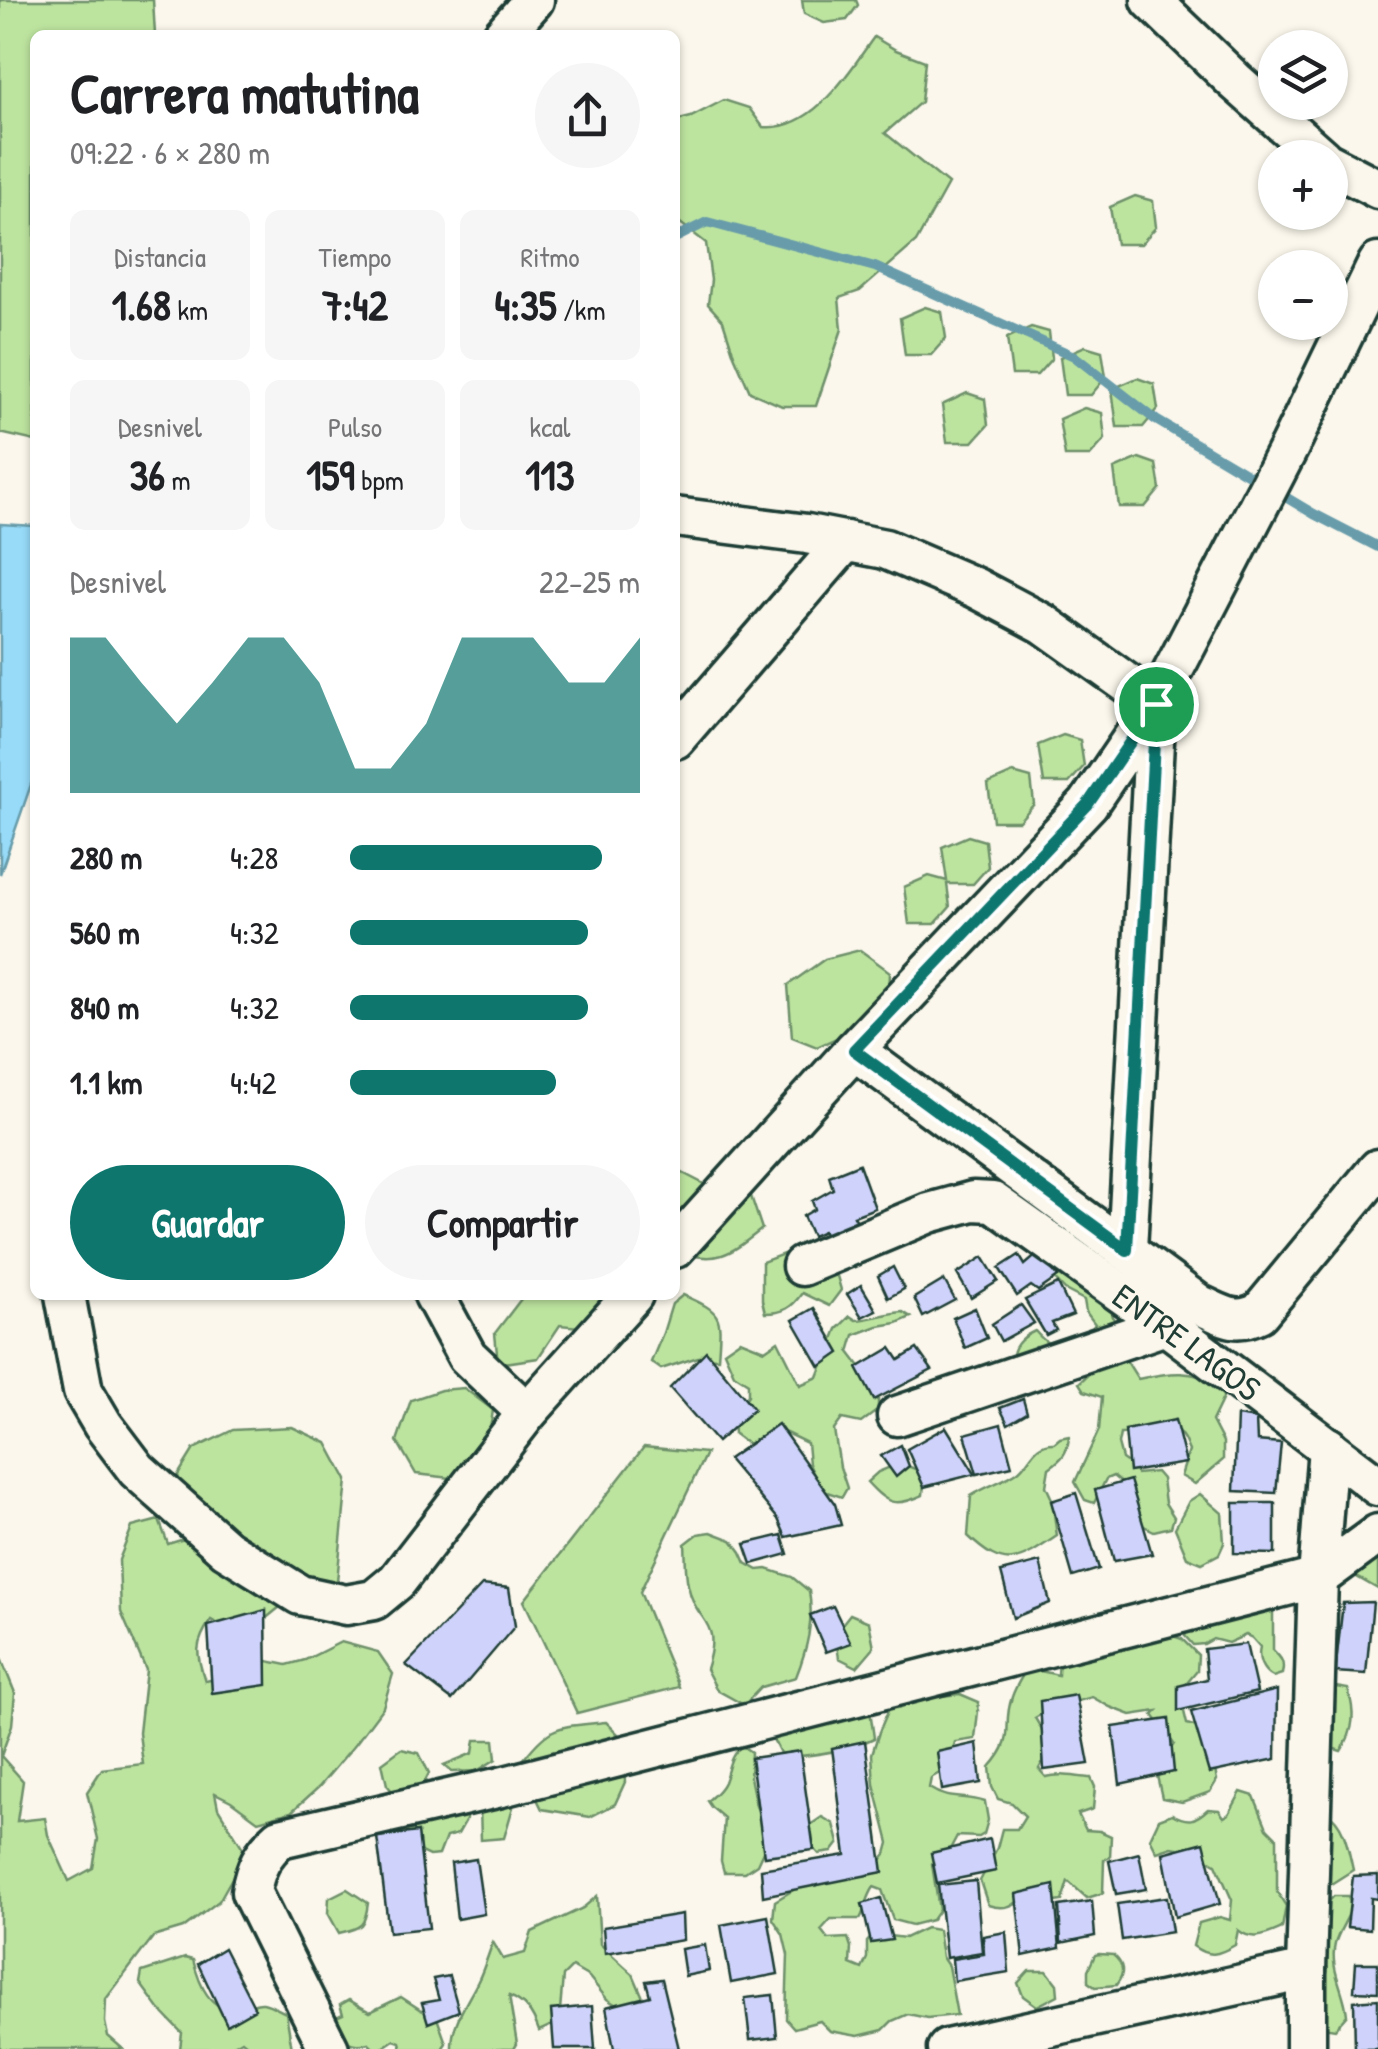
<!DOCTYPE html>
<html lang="es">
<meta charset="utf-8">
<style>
:root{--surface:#fff;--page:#f6f6f6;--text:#202124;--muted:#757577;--accent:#0f766e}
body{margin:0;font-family:"Patrick Hand",sans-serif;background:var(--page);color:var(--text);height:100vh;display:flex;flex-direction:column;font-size:38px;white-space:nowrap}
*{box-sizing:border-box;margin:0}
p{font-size:32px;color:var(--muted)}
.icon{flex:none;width:55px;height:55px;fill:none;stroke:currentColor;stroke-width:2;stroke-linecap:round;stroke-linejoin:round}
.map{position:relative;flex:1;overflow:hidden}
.panel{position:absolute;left:30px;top:30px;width:650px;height:1270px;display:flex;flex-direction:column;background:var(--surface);border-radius:15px;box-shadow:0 2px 8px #0004}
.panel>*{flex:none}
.tools{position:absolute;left:1258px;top:30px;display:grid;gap:20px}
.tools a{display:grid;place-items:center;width:90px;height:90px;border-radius:50%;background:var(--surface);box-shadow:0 2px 8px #0004;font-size:50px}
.pin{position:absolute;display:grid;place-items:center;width:85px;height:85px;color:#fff;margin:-42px;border:5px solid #fff;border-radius:50%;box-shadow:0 2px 10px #0007}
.round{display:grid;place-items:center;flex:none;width:105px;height:105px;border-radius:52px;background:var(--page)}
.overview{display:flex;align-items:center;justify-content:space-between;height:170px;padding:0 40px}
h1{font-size:55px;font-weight:800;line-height:75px}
.metrics{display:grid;grid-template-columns:repeat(3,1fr);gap:15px;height:170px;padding:10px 40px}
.metrics div{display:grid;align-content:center;border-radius:15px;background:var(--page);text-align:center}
.metrics b{font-size:42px;font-weight:800}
.metrics small{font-size:28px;font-weight:400}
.metrics p{font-size:28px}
.chart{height:280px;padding:20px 40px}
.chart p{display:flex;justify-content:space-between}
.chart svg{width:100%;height:180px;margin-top:10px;fill:var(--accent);opacity:.7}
.action{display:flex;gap:20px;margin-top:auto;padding:20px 40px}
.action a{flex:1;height:115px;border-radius:60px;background:var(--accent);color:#fff;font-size:40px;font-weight:800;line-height:115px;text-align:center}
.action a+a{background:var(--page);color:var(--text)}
ul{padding:0 40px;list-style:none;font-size:32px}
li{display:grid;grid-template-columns:160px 120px 1fr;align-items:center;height:75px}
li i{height:25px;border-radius:12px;background:var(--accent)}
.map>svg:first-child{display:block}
.green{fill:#bde49f;stroke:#6e906a;stroke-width:2.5}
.water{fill:#97dbf9;stroke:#679caa;stroke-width:2.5}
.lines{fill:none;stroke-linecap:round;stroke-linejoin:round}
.stream{stroke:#679caa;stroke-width:10}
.building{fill:#cfd3fb;stroke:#1f3d34;stroke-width:2.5}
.street-casing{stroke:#1f3d34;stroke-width:45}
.street{stroke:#fbf7ec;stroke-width:38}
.route-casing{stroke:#fff;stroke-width:20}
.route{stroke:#0f766e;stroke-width:12}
.labels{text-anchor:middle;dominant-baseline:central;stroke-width:9;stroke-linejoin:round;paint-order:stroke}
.street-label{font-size:35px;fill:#1f3d34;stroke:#fbf7ec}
</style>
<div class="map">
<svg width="1378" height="2049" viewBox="0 0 1378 2049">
<rect width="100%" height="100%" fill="#fbf7ec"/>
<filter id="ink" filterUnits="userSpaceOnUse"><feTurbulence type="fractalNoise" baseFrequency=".01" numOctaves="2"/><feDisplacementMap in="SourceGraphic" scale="20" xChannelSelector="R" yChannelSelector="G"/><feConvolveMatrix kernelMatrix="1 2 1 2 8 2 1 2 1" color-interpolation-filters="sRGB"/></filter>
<g filter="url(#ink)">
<g class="green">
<path d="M0,0H153L155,35H35V441L0,433Z"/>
<path d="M802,0H856L858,5L847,20L824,23L804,14Z"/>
<path d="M874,37L896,50L925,61L921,102L885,133L948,184L916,242L860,291L839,298L842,329L816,406H782L750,392L734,355L723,321L708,304L711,280L706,243L675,219V121L691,117L724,100L749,108L763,127C813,132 848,73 874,37Z"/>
<path d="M1135,196L1153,201L1156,227L1141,244H1116L1110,207Z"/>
<path d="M925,307L942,312L946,338L931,355H905L900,318Z"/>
<path d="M1031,327L1049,332L1052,358L1037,375H1012L1007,338Z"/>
<path d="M1085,346L1102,351L1106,377L1091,395H1065L1060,357Z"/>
<path d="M1137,378L1154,384L1158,409L1143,427H1117L1112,389Z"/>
<path d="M967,393L985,399L988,425L973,442H947L942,405Z"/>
<path d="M1084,408L1102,413L1105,439L1090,456H1065L1059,419Z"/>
<path d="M1139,458L1156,464L1160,489L1145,507H1119L1114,469Z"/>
<path d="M1063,735L1080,740L1084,766L1069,783H1044L1038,745Z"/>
<path d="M1013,773L1031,778L1034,804L1019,821H993L988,784Z"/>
<path d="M968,836L985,841L988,867L973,884H947L950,907L935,924H909L904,887L929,876L947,881L942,847Z"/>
<path d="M860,950L890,972L889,997L852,1031L817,1047L792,1037L788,985L825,959Z"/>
<path d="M675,1169L710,1187L751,1196L762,1229C729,1255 718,1265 675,1251Z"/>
<path d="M786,1253L799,1254L820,1270L837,1276L841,1290L829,1306L802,1293C792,1308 783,1313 765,1313L762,1300V1262Z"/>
<path d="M1057,1263C1072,1278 1091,1277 1106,1294C1113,1302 1110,1308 1113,1317C1114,1322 1120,1327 1123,1330L1109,1336L1069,1364L1036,1346L1027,1353L1013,1355C1014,1344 1025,1335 1035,1331C1058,1358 1078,1351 1095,1324L1086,1312L1084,1300L1065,1290L1047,1271Z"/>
<path d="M524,1295H609L579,1327L560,1325L538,1358L498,1364L495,1333Z"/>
<path d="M683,1295C724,1313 721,1315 718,1358L698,1357L661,1369L651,1362L663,1333L672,1304Z"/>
<path d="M903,1312L911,1317L897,1323L878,1326L854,1335L849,1352L878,1390V1410L861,1423L842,1419L834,1430L840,1467L847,1488L842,1497L821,1490L809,1464L807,1443L786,1433L777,1451L750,1446L734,1434L733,1417L748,1395V1383L734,1374L724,1351L740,1340L765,1350L778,1341L800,1385L818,1377L837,1329L850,1316L856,1320C872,1319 886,1313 903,1312Z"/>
<path d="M1117,1355L1128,1363L1138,1379C1173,1371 1190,1370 1223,1384V1398L1212,1421L1223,1442V1460L1195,1484L1181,1476L1189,1451C1186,1445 1185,1439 1181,1435C1172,1426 1133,1433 1120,1434L1118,1444L1122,1459L1132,1466L1137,1474L1156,1472L1162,1479L1165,1503L1174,1517L1171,1527L1154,1531L1134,1521L1125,1486L1113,1476L1106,1479L1094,1503L1085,1500L1075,1482L1099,1430L1102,1397L1084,1391L1079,1383L1096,1367Z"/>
<path d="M464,1388L493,1410C490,1444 475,1457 451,1478L416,1474L397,1441L411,1400L441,1390Z"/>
<path d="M292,1427L327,1443L347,1480L336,1591L280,1607L253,1629H227L211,1620C194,1644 196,1654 205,1681L227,1677L258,1659L287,1665L305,1660L341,1642L378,1652L393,1674L383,1707L356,1743L319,1787L291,1812L258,1821L231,1801L215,1793L218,1808L246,1853L219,1901L183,1928L153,1937L106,1999L105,2022L108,2036L123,2049H0V1656L15,1693L12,1725L1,1756L23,1781L17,1821L45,1818L48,1835L69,1881L93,1868L98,1839L87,1792L102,1769L143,1764L139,1733L146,1670L121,1612L119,1560L132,1527L159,1520L168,1544L184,1539L182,1500L178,1475L194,1449L233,1430Z"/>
<path d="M1069,1436C1068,1453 1062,1459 1049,1468L1046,1486L1052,1499L1057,1536C1019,1562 1005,1572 968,1536L971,1496C986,1486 1004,1481 1017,1472C1031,1462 1033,1442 1054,1443L1060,1438Z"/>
<path d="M644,1447L706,1453L640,1592L679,1687L577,1713L524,1601Z"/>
<path d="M900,1463L925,1473L923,1495C895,1508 887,1504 867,1482L878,1472Z"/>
<path d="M1200,1494L1222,1513L1224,1543L1219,1554L1202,1563L1187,1557L1175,1528L1189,1501Z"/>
<path d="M711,1532L732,1540L741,1552L746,1563L758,1570L767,1569L792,1577L809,1591C814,1622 807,1649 796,1677L761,1687L744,1705L717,1690L706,1669C723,1617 696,1626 688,1585C685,1572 686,1557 685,1544L698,1534Z"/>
<path d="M1378,1542V1589L1357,1577L1360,1558Z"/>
<path d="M1266,1607L1273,1610V1650C1281,1658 1285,1662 1282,1674L1273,1677C1262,1671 1257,1659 1260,1647L1252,1638L1246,1635L1228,1643L1213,1639L1204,1644L1193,1645L1185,1636L1190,1624Z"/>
<path d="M850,1614L869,1622L874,1647L857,1667L839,1658L835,1633Z"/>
<path d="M1164,1633L1182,1639L1198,1655L1197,1671L1182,1689L1181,1699L1187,1724L1200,1728L1212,1756L1217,1780L1210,1792L1182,1802L1162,1798L1156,1771L1174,1744L1153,1715L1157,1711L1131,1715L1110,1707L1092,1697L1050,1709L1035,1718C1048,1739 1052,1747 1039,1769L1046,1777C1062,1773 1075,1777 1091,1778L1095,1787L1093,1809L1078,1814L1086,1830L1100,1831L1111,1836L1110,1857L1104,1860L1103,1893L1087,1898L1068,1881L1062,1901L1043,1904L1028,1896C1013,1905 1006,1911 988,1905L980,1881L997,1848L1002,1829H1017L1025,1816L1012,1803L998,1799L992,1787L990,1767C1018,1736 1001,1728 1012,1697C1015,1687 1022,1677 1027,1668L1058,1675L1059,1656Z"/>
<path d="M1331,1686L1348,1689C1355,1712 1355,1730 1341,1751L1325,1746Z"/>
<path d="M960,1694L979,1702L975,1739L955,1742L948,1768L931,1778L929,1788C949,1801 964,1795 985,1802L988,1820L984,1834L979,1837L957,1836L949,1851L932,1864L939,1910L932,1920L912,1925L893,1920L882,1890L874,1887C867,1897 866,1908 860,1919H831L821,1930L828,1939L848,1938L851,1947L850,1964L862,1969L867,1958V1942L874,1934L905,1938L926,1928L938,1930L942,1957L948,1966L957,2015L927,2018L908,2014L892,2021L883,2030L858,2036L830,2031L820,2021L794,2028L786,2019L788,1955L783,1934L773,1919L775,1901L810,1880L872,1870L886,1854L889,1843L874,1784L872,1754L879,1732L891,1704L920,1698Z"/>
<path d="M870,1710L874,1738C847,1751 812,1756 782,1757L771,1735Z"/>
<path d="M606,1722L622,1738L625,1782L615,1804L590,1817L542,1809L520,1764C550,1723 558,1727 606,1722Z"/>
<path d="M475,1740H494L496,1759L477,1771L452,1772L444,1765L473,1753Z"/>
<path d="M742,1746L751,1752L750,1777L756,1806L765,1824L768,1840L757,1864L745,1872H724L721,1861L724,1818L711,1807L707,1801C714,1795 720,1791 724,1782C730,1767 728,1757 742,1746Z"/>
<path d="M401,1749L419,1753L429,1773L419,1793L459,1807L467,1818L458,1834L446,1837L439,1855L429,1856L399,1842L402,1803L387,1785L382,1763Z"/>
<path d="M1241,1792L1254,1796L1267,1828L1277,1838V1892L1286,1906L1282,1928C1266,1935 1253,1942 1238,1930L1235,1945C1218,1955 1209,1958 1193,1946L1199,1923L1220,1917L1230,1920L1232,1900L1216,1864L1194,1851L1172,1847L1157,1852L1150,1838L1159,1819L1172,1814C1188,1823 1195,1821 1208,1809L1219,1810L1224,1817L1229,1814Z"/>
<path d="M501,1798L513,1807L504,1838L481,1840L480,1806Z"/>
<path d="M1326,1812C1345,1823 1348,1849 1353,1870L1331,1884L1300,1853Z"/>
<path d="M822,1817L834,1824L839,1843L832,1852L819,1854L806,1839V1828Z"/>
<path d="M347,1889L368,1903C365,1926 362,1928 339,1933L328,1913L329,1898Z"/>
<path d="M597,1896L600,1944L633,1974L647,2007L627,2012L607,1999L589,1977L572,1967L563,1976L559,2022L539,2031C533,2014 525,2002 509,1996L517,2044L514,2049H452C451,2024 467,2003 478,1981C484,1969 488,1955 493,1942L503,1959L525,1953L532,1932L583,1908Z"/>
<path d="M1334,1896H1348L1352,1907C1347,1920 1338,1932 1335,1944C1329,1969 1345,1991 1347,2015L1335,2029L1323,2027L1324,1907Z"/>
<path d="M1099,1954L1113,1955C1124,1964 1125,1974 1116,1985L1095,1987L1088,1982V1970L1095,1955Z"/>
<path d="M185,1958L193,1960C199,1983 209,2013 239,2009C247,2008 255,2002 263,2003C270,2004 279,2010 286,2013L292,2049H253L242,2040L227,2049H180L182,2033L159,2009L140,1983L142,1972Z"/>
<path d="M1029,1971H1047L1057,1984L1058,1995L1037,2006L1023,1996L1018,1983Z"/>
<path d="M401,1997L421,2010L436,2015L446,2043L442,2049H402L400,2042L394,2040L382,2048L374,2049L368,2043C351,2047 346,2042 336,2029V2017L343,2014L340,2005L349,2000L370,2012Z"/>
</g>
<path class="water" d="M0,524L35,526V773L0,874Z"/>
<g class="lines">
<path class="stream" d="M675,238L707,222L875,267L1074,356L1156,420L1314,514L1378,547"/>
</g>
<g class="building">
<path d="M859,1164L875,1208L854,1216L858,1223L831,1238L823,1231L812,1236L803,1216L815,1209L812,1201L833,1189L829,1176Z"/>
<path d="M1039,1253L1058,1277L1038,1291L1031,1286L1017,1296L999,1268L1019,1255L1025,1265Z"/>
<path d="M983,1257L998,1281L971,1298L957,1274Z"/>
<path d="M893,1267L904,1289L888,1298L878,1276Z"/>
<path d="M944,1280L955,1300L923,1317L914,1298Z"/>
<path d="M1058,1284L1073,1315L1052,1323L1056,1330L1046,1335L1025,1300Z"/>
<path d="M861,1285L876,1310L862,1317L847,1294Z"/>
<path d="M1021,1305L1034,1323L1001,1341L992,1324Z"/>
<path d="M814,1308L840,1353L820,1367L793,1320Z"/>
<path d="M975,1308L987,1338L965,1348L953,1318Z"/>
<path d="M891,1348L899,1360L917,1349L932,1370L874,1400L857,1368Z"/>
<path d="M706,1351L754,1409L717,1442L670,1388Z"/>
<path d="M1023,1399L1027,1413L1008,1424L1000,1408Z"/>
<path d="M1237,1416L1256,1419L1257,1441L1281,1443L1276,1493L1234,1491Z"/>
<path d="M1175,1420L1186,1463L1129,1472L1125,1430Z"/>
<path d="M778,1424L835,1504L841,1525L786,1537L778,1519L728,1459Z"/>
<path d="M1001,1424L1012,1466L977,1474L965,1434Z"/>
<path d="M946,1427L975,1474L924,1487L907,1449Z"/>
<path d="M901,1445L909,1466L896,1477L881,1456Z"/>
<path d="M1130,1480L1152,1554L1114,1561L1095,1490Z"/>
<path d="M1076,1493L1099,1569L1073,1577L1051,1501Z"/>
<path d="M1234,1503H1275V1554L1234,1553Z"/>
<path d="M782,1535L788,1554L752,1564L745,1544Z"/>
<path d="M1040,1562L1050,1603L1013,1618L1001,1572Z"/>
<path d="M482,1585L509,1588L515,1626L452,1700L406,1665Z"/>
<path d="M1373,1602L1366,1674L1335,1672L1343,1603Z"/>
<path d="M833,1606L851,1643L826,1652L810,1615Z"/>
<path d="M266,1610L267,1685L212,1693L208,1626Z"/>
<path d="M1246,1644L1257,1692L1178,1711V1686L1207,1679L1204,1649Z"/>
<path d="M1277,1690L1276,1759L1209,1773L1191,1712Z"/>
<path d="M1076,1695L1089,1764L1044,1770L1040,1701Z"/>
<path d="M1169,1719L1174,1772L1120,1784L1113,1727Z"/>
<path d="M865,1741L883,1872L763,1896L761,1869L846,1855L832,1748Z"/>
<path d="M977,1743L981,1783L942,1790L937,1752Z"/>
<path d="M800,1751L814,1850L764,1856L751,1758Z"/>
<path d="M418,1832L429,1928L389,1932L377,1837Z"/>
<path d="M990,1839L996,1871L937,1883L931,1853Z"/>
<path d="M1204,1842L1220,1904L1175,1917L1163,1853Z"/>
<path d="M1139,1853L1146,1889L1116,1894L1109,1861Z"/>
<path d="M476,1859L484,1914L457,1919L451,1863Z"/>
<path d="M1378,1875V1899L1371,1898L1370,1929L1347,1927L1353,1876Z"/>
<path d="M976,1881L982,1952L946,1958L938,1885Z"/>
<path d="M1054,1885L1060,1948L1023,1956L1016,1894Z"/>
<path d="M1167,1897L1172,1932L1122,1940L1117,1904Z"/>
<path d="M881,1898L892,1940L871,1943L862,1904Z"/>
<path d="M1092,1901L1095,1936L1061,1943L1059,1906Z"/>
<path d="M682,1914L683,1940L605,1953L603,1927Z"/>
<path d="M768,1916L778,1974L731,1983L721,1925Z"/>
<path d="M1006,1932L1009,1972L954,1981L952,1959L984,1954L983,1936Z"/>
<path d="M705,1945L709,1971L685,1976L681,1949Z"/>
<path d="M224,1948L255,2009L227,2025L198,1964Z"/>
<path d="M1356,1963H1378V1992L1354,1991Z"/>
<path d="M449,1976L459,2011L428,2023L422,2003L439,2000L433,1979Z"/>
<path d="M662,1979L679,2049H614L606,2007L650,1996L646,1981Z"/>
<path d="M773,1995L777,2037L750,2040L745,1998Z"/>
<path d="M1378,1999V2049H1355L1354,2001Z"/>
<path d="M592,2006L595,2049H554L551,2010Z"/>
</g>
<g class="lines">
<g class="street-casing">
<g id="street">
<path d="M1151,0L1235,81L1322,158"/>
<path d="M503,35L534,0"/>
<path d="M1330,164L1378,189"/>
<path d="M675,517L807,534L885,549L976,588L1044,624L1156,704L1127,1250"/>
<path d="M675,739L846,541"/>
<path d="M854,1050L1200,1305C1223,1315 1235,1325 1259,1313L1378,1169"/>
<path d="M675,1248L854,1050L1088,804L1156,704L1290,445L1378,263"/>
<path d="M802,1266L929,1213L973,1201L993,1202L1166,1325L1378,1486"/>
<path d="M65,1295L83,1391L103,1425L137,1470L226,1549L300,1595L346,1605L374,1600L397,1581L527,1413L633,1295"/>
<path d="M434,1295L467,1356L527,1413"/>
<path d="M897,1416L1166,1325"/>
<path d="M329,2049L251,1892C255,1868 262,1854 280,1838L501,1787L1318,1578L1378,1534"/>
<path d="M947,2049L1306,1970"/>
<path d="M1306,2049V1970L1318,1578L1328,1447"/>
</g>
</g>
<use href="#street" class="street"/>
</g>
</g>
<g class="lines" filter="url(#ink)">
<g class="route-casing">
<path id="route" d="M1156,704L1127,1250L854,1050L1088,804Z"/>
</g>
<use href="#route" class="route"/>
</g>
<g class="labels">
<g class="street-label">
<text transform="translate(1187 1342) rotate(36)">ENTRE LAGOS</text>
</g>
</g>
</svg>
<div class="tools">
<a><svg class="icon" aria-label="layers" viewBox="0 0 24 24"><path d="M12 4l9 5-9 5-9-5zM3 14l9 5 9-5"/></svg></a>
<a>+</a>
<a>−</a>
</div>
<div class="pin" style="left:1156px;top:704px;background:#1e9e55"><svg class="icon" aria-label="arrive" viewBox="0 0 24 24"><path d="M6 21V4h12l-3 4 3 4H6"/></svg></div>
<section class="panel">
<div class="overview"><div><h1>Carrera matutina</h1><p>09:22 · 6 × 280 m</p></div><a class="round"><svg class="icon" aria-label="share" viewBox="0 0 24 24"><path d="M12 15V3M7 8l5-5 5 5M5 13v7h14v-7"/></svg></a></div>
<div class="metrics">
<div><p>Distancia</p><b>1.68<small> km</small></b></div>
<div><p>Tiempo</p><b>7:42</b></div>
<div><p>Ritmo</p><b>4:35<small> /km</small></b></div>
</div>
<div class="metrics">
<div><p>Desnivel</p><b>36<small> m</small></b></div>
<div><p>Pulso</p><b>159<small> bpm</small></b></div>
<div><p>kcal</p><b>113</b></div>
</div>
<div class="chart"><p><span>Desnivel</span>22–25 m</p>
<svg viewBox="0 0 160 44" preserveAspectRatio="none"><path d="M0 44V6L10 6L20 17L30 27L40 17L50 6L60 6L70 17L80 38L90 38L100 27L110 6L120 6L130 6L140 17L150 17L160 6V44z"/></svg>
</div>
<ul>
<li><b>280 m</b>4:28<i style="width:87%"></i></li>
<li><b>560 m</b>4:32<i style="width:82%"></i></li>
<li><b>840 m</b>4:32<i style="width:82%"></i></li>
<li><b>1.1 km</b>4:42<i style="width:71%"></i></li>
</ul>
<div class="action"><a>Guardar</a><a>Compartir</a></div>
</section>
</div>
